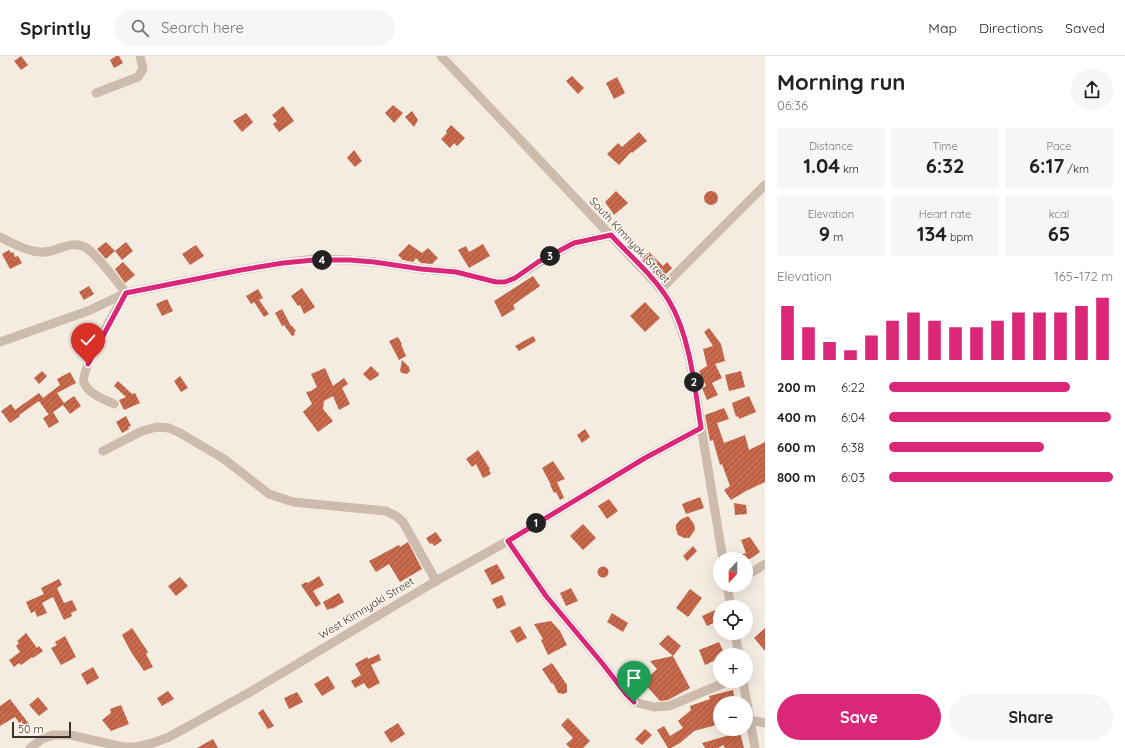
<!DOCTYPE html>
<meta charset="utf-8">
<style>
:root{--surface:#fff;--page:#f6f6f6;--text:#222;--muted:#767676;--line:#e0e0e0;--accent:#db2777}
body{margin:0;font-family:Quicksand,sans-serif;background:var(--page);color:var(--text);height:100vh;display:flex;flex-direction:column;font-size:15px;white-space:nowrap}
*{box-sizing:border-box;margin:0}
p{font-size:13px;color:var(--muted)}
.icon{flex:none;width:22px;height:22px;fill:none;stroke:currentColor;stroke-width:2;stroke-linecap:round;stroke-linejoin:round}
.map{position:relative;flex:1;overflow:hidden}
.sheet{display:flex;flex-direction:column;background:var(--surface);width:360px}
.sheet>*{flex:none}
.needle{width:26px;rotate:201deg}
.controls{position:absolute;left:713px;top:496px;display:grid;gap:8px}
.controls a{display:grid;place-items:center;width:40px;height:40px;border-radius:50%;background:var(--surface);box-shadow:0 4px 16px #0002;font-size:20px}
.scale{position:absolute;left:12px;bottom:10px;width:59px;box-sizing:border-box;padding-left:4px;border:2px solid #3b302b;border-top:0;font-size:11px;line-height:14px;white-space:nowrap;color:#3b302b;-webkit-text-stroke:3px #fbf5ee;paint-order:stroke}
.pin{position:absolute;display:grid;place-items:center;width:34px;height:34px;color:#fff;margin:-41px -17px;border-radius:50% 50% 50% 0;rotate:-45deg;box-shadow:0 0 4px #0007}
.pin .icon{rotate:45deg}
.km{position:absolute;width:20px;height:20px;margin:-10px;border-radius:50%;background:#222;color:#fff;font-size:11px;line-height:20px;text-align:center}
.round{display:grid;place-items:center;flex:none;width:42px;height:42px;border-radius:21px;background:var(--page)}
.head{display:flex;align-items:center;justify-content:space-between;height:68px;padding:0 12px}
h1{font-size:22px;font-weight:700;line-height:30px}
.stats{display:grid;grid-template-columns:repeat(3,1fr);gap:6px;height:68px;padding:4px 12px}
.stats div{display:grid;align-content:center;border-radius:4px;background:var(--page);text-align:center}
.stats b{font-size:20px;font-weight:700}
.stats small{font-size:11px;font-weight:400}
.stats p{font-size:11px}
.chart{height:112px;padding:8px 12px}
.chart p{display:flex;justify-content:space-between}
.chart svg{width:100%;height:72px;margin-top:4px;stroke:var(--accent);stroke-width:6}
.primary-button{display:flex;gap:8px;margin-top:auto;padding:8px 12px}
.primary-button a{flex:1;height:46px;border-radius:24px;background:var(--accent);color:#fff;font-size:16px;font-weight:700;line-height:46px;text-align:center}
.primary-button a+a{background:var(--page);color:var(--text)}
ul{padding:0 12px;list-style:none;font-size:13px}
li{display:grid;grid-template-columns:64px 48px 1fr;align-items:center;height:30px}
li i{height:10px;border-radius:5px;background:var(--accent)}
header{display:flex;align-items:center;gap:24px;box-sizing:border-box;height:56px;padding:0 20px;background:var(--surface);border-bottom:1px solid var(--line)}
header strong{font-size:19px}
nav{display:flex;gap:22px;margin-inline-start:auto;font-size:14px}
.search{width:280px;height:36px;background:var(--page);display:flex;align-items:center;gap:10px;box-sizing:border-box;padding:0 14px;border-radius:22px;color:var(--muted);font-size:15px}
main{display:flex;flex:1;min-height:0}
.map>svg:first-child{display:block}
.building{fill:url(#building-hatch)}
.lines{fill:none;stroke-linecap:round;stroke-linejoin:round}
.minor{stroke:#cdbbac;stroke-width:9}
.route-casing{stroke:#fff;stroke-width:8}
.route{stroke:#db2777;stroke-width:5}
.labels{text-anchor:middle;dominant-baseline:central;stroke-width:3;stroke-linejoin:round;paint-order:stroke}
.street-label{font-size:11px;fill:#3b302b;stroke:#fbf5ee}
</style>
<header>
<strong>Sprintly</strong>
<div class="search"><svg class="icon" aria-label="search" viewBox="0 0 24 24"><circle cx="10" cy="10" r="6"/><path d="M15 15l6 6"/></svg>Search here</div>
<nav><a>Map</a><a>Directions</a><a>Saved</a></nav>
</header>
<main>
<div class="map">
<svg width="765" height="692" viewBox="0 0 765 692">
<defs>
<pattern id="building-hatch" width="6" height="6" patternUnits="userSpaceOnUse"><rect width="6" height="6" fill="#c8694b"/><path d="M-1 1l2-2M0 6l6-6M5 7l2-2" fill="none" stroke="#a4573f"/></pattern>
</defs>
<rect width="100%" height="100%" fill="#f4ebe1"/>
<g class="building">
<path d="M21,0L28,9L21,14L14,5Z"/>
<path d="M116,0H119L123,7L114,12L110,4Z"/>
<path d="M572,20L584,32L578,38L566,25Z"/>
<path d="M617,21L625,37L614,43L606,27Z"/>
<path d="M393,49L403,57L394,67L385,57Z"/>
<path d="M283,50L294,65L279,76L273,68L277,65L272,59Z"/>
<path d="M412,55L418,64L414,71L405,61Z"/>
<path d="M246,57L253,66L242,76L233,65Z"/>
<path d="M451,69L465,82L457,90L454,87L450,92L441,83L447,77L446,75Z"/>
<path d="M639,76L647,85L632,97L631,96L619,109L607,98L618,87L622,91Z"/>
<path d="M354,94L362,105L355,111L347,102Z"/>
<circle cx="711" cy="142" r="7"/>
<path d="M616,135L628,147L614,159L605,146Z"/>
<path d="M106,186L115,195L106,203L97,193Z"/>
<path d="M126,186L133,195L122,204L115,195Z"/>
<path d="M409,188L422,197L428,192L438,202L432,208L421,207L416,202L413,206L403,204L398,199Z"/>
<path d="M483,188L490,200L469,212L458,194L466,190L469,196Z"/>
<path d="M196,189L204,200L190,209L182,198Z"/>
<path d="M9,194L11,197L13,196L15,201L18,200L22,207L10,213L2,198Z"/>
<path d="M649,196L663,210L667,206L672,212L660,224L641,203Z"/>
<path d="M123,206L135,219L125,227L115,213Z"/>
<path d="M533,220L540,230L513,249L515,253L502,261L494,245Z"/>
<path d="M89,230L94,238L84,244L79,236Z"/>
<path d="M302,232L315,251L304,258L300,249L298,250L291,240Z"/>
<path d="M258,233L263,242L259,244L269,258L264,261L254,246L251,248L246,240Z"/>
<path d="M167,243L173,255L162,260L156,248Z"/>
<path d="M645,246L660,262L645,276L630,260Z"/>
<path d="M282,253L291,270H292L296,275L294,276L295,279L292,280L284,269L282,270L275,257Z"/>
<path d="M709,272L721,288L725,305L715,308L722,322L712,327L718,339L707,344L702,332L706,330L699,315L707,310L703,293L713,290L704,276Z"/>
<path d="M533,280L536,285L519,295L515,290Z"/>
<path d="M398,281L402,288H401L406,300L399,304L389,285Z"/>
<path d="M402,304L409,311L410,315L407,318L402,317L400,315Z"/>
<path d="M371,310L379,318L378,320L370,325L363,318Z"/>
<path d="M325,312L333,330L344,322L348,328L342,332L350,348L339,354L333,340L324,345L323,353L333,365L318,376L303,356L312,348L306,336L311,335L317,331L311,318Z"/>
<path d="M42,315L47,320L39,328L34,322Z"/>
<path d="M741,315L745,331L729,335L725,319Z"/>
<path d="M70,316L76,327L57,337L64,347L74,340L81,350L70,358L63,349L49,359L39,345L19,359L20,360L10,367L1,355L11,348L15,354L39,337L43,342L60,329L57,323Z"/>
<path d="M180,320L188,332L181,336L174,325Z"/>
<path d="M118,325L132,338L135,337L140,347L124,354L119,344L126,341L114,330Z"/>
<path d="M749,340L756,356L739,363L738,360L736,361L732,347Z"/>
<path d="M724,352L729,363L717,367L724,387L745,379L749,394L765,386V426L746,435L731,444L724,434L730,430L722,408L720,409L713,384L710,385L705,359Z"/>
<path d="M53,356L59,366L49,372L43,362Z"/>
<path d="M126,360L131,370L128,371L129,373L122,377L116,366Z"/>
<path d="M585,373L590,381L582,387L577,379Z"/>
<path d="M478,394L490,413L489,414L491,418L483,422L476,408L472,411L466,403Z"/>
<path d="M553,405L565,423L557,426L564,442L560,444L556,436L554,437L550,429H551L542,412Z"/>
<path d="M700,441L704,452L686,458L682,448Z"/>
<path d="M609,443L618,455L607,463L598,450Z"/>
<path d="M734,447L746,449L747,458L735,459Z"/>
<path d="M688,460L694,468L695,474L689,482H684L678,479L676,473V469L680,464Z"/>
<path d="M583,468L596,482L583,494L570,480Z"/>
<path d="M436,476L442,485L434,490L432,487L430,488L426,482Z"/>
<path d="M750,481L760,496L750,503H731V502L746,497L741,484Z"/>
<path d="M408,486L422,513L400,526L389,508L376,516L369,505L399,489L400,491Z"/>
<path d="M693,490L697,495L687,505L683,500Z"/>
<path d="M497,508L505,522L492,529L484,514Z"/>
<circle cx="603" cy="516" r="5.5"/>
<path d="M319,520L324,529L313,535L321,548L316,551L301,529L306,526L308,527Z"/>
<path d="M180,521L188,530L176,540L168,530Z"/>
<path d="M59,523L62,529L57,532L64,547L72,544L77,554L71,557L72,560L64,564L53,541L42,547L47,557L37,561L35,555L31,557L26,546L44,538L41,532Z"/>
<path d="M571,532L578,545L566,550L560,537Z"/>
<path d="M690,533L702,542L688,561L676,552Z"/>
<path d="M339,537L344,546L332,553V552L327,554L323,546Z"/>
<path d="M502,539L506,549L497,553L492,543Z"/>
<path d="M715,554L720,564L707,570L702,560Z"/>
<path d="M612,557L628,567L623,576L607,566Z"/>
<path d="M551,565L560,575L567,589L548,599L541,584L543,583L534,568Z"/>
<path d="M520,570L527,582L517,587L510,575Z"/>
<path d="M132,572L148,596L146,598L153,611L144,615L131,596L122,579Z"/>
<path d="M765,572V595L754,582Z"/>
<path d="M26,577L37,592L39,590L43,595L33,602L32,601L21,609L19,607L14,611L9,604L20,596L16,590L19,587L17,585Z"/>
<path d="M668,579L681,590L673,600L659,588Z"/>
<path d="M65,580L76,601L61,609L51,592L57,589L55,586Z"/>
<path d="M719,586L725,599H720V602L705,609L699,594Z"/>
<path d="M379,598L381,604L371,609L380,627L368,633L364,627L355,632L351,625L361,619L355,608L367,601L368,603Z"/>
<path d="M673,600L690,632L668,644L660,645L643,626L657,613L650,605Z"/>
<path d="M552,607L567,629V636L564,638L558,637L553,627L552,628L542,613Z"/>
<path d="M93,611L99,622L87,629L81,618Z"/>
<path d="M328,620L335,632L322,640L314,628Z"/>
<path d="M733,634L735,644L720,647V668L694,675L680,687L671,692H668L657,674L664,670L670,680L683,672L678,665L691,654L690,650L710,643L709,640Z"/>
<path d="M168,635L174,643L162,650L157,642Z"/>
<path d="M297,636L303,646L289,653L284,642Z"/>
<path d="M38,641L48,653L39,660L29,649Z"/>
<path d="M10,643L29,668L23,672L15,661L0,670V650Z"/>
<path d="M121,649L129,668L111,675L102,664L111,657L110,653Z"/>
<path d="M263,653L274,670L268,673L258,657Z"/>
<path d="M568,662L590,685L583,692H570L566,688L573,682L561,669Z"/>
<path d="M398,667L405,678L391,687L384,676Z"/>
<path d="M645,673L652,679L642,689L635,683Z"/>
<path d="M725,673H739L744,692H725L723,689L718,692H705L702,687L730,679Z"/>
<path d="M213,683L218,692H197Z"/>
</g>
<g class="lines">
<g class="minor">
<path d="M441,0L647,218C656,227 664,236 670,247C689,282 694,325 700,364C708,411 715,457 723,503"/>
<path d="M96,37L138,21L143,13L140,0"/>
<path d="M0,181C12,187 26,195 40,196C56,198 69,183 85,191C96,197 117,226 126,237C118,250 79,316 84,327C89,338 103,343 114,348"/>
<path d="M661,233L765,129"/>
<path d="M0,286L88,255L126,237L241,214L283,207L314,203L350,204L374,206L421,213L456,216L496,226H505L515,222L538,207L574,187L611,179"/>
<path d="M103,395L142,375L157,371L169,372L180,377L224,403L269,438L293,446L386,455L396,460L403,466L436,525"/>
<path d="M508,485L546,540L602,607L626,638L634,646L654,651L669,650L729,625"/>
<path d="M746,520L765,508"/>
<path d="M727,529L731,551"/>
<path d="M735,577L739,599"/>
<path d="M743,625L755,692"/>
<path d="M751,664L765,667"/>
<path d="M30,692L42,683L53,679H70L123,691H136L153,687L169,681L252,635L436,525L508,485L645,402L701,372"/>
</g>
</g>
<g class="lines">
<g class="route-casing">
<path id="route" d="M88,308L126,237L241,214L283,207L314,204H350L374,206L421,213L456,216L496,226H505L515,222L538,206L574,187L611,179C630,200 655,221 669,245C690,279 695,333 701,372L645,402L508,485L546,540L602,607L626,638L634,646"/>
</g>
<use href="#route" class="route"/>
</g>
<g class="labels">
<g class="street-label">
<text transform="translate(630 184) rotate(47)">South Kimnyaki Street</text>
<text transform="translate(366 552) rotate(-31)">West Kimnyaki Street</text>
</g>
</g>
</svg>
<div class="controls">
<a><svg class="needle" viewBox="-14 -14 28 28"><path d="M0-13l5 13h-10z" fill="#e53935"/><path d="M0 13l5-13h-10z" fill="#767676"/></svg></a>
<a><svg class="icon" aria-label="locate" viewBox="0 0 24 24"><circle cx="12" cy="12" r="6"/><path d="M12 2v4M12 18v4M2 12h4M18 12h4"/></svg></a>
<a>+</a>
<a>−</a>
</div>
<div class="scale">50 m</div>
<div class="pin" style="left:634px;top:646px;background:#1e9e55"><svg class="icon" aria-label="arrive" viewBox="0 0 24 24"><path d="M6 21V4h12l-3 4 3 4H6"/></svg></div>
<div class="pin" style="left:88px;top:308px;background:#d93025"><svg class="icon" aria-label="check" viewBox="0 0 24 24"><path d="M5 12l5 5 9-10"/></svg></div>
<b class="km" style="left:536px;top:467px">1</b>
<b class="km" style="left:694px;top:326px">2</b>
<b class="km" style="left:550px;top:200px">3</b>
<b class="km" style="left:322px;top:204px">4</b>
</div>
<section class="sheet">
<div class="head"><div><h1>Morning run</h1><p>06:36</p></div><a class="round"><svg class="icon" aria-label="share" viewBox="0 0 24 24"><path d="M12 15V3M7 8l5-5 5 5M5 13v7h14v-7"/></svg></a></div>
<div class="stats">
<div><p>Distance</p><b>1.04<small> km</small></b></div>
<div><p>Time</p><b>6:32</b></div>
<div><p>Pace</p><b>6:17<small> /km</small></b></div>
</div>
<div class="stats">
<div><p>Elevation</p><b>9<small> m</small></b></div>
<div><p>Heart rate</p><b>134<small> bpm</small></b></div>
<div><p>kcal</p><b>65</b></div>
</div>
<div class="chart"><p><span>Elevation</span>165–172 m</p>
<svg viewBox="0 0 160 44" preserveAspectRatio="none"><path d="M5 44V11M15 44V24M25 44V33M35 44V38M45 44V29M55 44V20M65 44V15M75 44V20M85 44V24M95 44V24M105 44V20M115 44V15M125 44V15M135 44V15M145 44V11M155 44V6"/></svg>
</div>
<ul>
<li><b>200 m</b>6:22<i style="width:81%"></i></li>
<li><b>400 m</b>6:04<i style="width:99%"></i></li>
<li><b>600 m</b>6:38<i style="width:69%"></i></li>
<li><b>800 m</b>6:03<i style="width:100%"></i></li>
</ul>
<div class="primary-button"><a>Save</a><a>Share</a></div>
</section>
</main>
